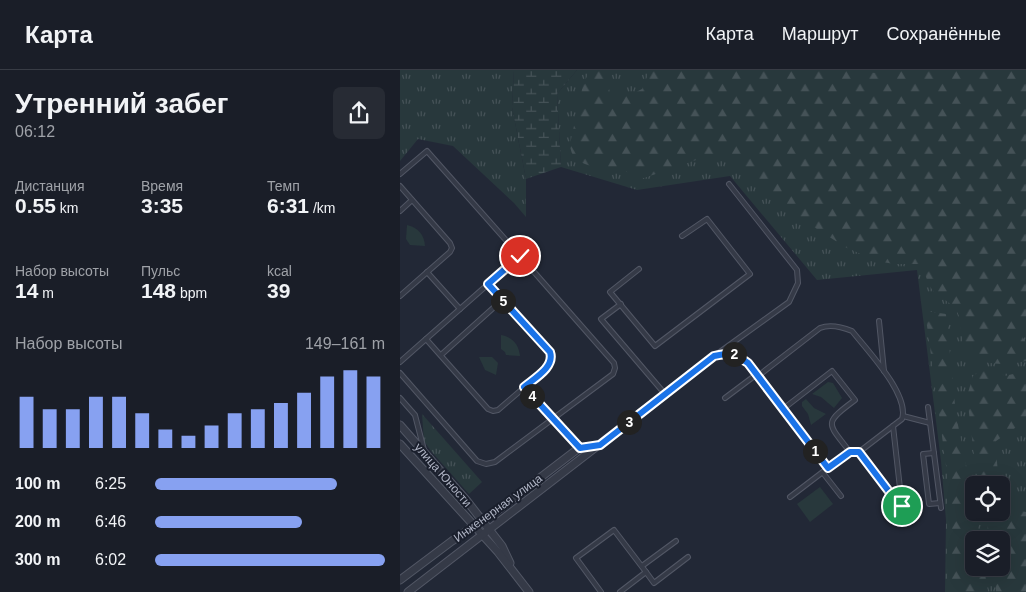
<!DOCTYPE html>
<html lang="ru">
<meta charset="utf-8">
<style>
:root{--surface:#1a1e28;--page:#272b34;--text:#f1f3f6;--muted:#9fa2a8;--line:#383c45;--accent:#87a1f1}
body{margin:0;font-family:Helvetica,sans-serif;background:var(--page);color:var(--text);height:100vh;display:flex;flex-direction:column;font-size:19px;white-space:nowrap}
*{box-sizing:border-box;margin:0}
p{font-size:16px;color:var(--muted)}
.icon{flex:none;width:28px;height:28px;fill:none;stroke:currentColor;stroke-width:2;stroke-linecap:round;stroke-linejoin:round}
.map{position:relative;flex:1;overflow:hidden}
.side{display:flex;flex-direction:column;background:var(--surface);width:400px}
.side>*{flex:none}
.tools{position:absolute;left:565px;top:406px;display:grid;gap:10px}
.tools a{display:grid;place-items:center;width:45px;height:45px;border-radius:8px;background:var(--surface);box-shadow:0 5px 20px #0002,0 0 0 1px var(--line);font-size:25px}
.pin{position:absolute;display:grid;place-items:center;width:42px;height:42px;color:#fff;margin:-21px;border:2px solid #fff;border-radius:50%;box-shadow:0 1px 5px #0007}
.km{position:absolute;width:25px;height:25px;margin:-12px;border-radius:50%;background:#222;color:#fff;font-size:14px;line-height:25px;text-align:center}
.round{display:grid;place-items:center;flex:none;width:52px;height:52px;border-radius:8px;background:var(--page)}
.overview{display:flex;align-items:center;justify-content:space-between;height:85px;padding:0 15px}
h1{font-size:28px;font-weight:800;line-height:38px}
.stats{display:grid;grid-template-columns:repeat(3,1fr);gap:8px;height:85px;padding:5px 15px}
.stats div{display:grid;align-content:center}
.stats b{font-size:21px;font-weight:800}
.stats small{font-size:14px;font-weight:400}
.stats p{font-size:14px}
.chart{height:140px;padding:10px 15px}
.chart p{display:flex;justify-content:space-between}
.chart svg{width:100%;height:90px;margin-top:5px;stroke:var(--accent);stroke-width:6}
ul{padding:0 15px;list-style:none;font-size:16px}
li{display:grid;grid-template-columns:80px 60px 1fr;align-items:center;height:38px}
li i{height:12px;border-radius:6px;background:var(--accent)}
header{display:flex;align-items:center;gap:30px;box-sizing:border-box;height:70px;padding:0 25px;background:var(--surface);border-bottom:1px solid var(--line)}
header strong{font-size:24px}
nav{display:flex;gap:28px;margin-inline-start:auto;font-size:18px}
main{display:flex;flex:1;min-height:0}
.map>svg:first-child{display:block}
.grass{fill:url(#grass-tufts);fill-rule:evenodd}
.forest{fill:url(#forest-firs)}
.wetland{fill:url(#wetland-marsh)}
.park{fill:#28383c}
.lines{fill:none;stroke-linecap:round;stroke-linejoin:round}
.service-casing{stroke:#525765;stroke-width:6}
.minor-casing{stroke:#525765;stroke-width:9}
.service{stroke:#353a47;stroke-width:4}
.minor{stroke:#353a47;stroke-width:7}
.route-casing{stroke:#fff;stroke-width:10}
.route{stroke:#1a73e8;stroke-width:6}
.labels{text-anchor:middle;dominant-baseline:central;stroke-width:4;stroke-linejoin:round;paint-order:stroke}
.street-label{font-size:12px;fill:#afb4c4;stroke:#1a1f2c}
</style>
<header>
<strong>Карта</strong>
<nav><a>Карта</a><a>Маршрут</a><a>Сохранённые</a></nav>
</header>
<main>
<section class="side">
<div class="overview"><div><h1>Утренний забег</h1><p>06:12</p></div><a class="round"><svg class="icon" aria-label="share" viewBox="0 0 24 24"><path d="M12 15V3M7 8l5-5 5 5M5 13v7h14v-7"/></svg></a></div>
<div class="stats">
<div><p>Дистанция</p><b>0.55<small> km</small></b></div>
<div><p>Время</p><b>3:35</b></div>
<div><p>Темп</p><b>6:31<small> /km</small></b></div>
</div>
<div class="stats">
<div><p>Набор высоты</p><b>14<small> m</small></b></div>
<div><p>Пульс</p><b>148<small> bpm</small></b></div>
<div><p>kcal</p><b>39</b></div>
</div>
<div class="chart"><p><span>Набор высоты</span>149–161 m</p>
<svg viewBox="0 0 160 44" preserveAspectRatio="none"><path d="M5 44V19M15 44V25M25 44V25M35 44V19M45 44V19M55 44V27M65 44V35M75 44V38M85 44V33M95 44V27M105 44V25M115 44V22M125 44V17M135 44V9M145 44V6M155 44V9"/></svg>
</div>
<ul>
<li><b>100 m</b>6:25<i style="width:79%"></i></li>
<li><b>200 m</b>6:46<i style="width:64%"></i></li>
<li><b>300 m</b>6:02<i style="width:100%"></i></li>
</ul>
</section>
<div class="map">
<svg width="626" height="522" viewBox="0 0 626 522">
<defs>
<pattern id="grass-tufts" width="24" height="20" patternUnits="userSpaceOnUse" patternTransform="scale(1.25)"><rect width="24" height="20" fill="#28383c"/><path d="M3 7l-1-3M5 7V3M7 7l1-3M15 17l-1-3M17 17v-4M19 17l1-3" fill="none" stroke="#455257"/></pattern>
<pattern id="forest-firs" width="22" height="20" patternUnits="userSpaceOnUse" patternTransform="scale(1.25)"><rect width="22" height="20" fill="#28383c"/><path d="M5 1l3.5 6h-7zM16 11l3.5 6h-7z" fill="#455257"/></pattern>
<pattern id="wetland-marsh" width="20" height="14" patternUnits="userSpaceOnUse" patternTransform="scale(1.25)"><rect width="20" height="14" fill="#28383c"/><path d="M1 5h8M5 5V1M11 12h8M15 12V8" fill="none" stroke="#455257"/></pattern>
</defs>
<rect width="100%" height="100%" fill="#222836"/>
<g class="grass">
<path d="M0,0H114L112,37L126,109V147L114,133L53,76L18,69L0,91Z"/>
<path d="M177,0H626V522H545L546,450L541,391L517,200L417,210L330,106L237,120L161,97L157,24ZM574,415H601V442H574ZM574,470H601V498H574Z"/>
<path d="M22,344L82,412L69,424L31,381L24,371Z"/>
</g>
<g class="forest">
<path d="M190,0H205L210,23C220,32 232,24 242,19L250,0H456C472,4 484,4 499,0H626V258L618,259L626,273V291C606,295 574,298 564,275C560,265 562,251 557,241C551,231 538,228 531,218C526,211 526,201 519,194H494L477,191L445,177L389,141L325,80L244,108C235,108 230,102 221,100C202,96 171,100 170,74L183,15Z"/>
<path d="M525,241L546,244L556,345L574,434V442L575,443L581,470H574V498H584L588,522H548L547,403Z"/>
<path d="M591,298L605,306L625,301L626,302V355L618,356L596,371C596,393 599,418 608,438L626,442V522H596L594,498H601V470H588L587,443L601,442V415H580L576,402L567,326L573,306L583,299Z"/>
</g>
<path class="wetland" d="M114,0H177L157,24L161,97L126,109L112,37Z"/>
<g class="park">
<path d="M7,155C18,158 24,164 25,176L10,175L6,169Z"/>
<path d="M101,265C113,267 119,275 120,286L106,285L105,282L101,279Z"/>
<path d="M79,287H92L98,293L96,305L85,300Z"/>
<path d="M428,312L433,313L442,328L434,338L421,327L412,324Z"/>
<path d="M406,329L414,338L426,344L411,355L408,344L402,336V332Z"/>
<path d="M420,417L433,434L410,452L397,434Z"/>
</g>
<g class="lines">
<g class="service-casing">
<g id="service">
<path d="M0,104L27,81L120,186"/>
<path d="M0,116L50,173L52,178L50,182L0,226"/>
<path d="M0,141L12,130"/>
<path d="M239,199L210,222L255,276L350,204L307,149L282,166"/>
<path d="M27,202L60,239"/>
<path d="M221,234L201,249L265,324"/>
<path d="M479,251L484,301"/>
<path d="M317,284L389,232L398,213L397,200L329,114"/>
<path d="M41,285L102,230"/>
<path d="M0,292L26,269L88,339L93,341L98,340L149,296L152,289L150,282L88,214"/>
<path d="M0,303L77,391L86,394L95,392L213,304L215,298L214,293L120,186L26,269"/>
<path d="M358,306L420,258C430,254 442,257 452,261C467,280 510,325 502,349L459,382H450"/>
<path d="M124,317L180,378"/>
<path d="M0,328L15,345L24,380"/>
<path d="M325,328L357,304"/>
<path d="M528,337L541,438"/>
<path d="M383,339L432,301L455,330C423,354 427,352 450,382L428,398"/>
<path d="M244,340C260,328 310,284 328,283C335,283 342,289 348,293L428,398L390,427"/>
<path d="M503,346L530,353"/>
<path d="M459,382L500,436H502L493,356"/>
<path d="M534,383L523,384L529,434L540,433"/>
<path d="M423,403L441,426"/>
<path d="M242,496L276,471"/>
<path d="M246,502L254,513L288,487"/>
<path d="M201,522L176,488L214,460L246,502L220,522"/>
</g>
</g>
<g class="minor-casing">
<g id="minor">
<path d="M0,355L67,431L102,476L110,493"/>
<path d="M0,374L98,482L129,522"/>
<path d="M0,510L52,471L98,440L175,381L180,378L196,376"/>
<path d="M8,522L244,340"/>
</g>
</g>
<use href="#service" class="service"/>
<use href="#minor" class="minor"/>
</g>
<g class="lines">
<g class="route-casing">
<path id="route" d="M120,186L88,214L150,282C155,297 135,308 124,317L180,378L200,375L314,286C331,282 334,283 348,293L428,398L450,382H459L500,436H502"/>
</g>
<use href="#route" class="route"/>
</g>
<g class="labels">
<g class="street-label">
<text transform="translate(43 405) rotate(49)">улица Юности</text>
<text transform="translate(98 438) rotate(-36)">Инженерная улица</text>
</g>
</g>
</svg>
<div class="tools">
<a><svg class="icon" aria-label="locate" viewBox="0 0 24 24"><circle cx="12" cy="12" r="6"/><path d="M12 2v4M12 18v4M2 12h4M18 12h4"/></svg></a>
<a><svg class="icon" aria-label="layers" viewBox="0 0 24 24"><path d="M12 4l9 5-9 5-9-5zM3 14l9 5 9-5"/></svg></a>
</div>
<div class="pin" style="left:502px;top:436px;background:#1e9e55"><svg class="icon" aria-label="arrive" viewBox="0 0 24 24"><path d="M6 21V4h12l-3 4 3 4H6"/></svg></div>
<div class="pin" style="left:120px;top:186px;background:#d93025"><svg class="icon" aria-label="check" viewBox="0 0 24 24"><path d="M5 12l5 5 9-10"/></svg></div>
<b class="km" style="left:415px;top:381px">1</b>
<b class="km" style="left:334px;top:284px">2</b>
<b class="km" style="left:229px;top:352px">3</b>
<b class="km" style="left:132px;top:326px">4</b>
<b class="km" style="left:103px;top:231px">5</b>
</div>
</main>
